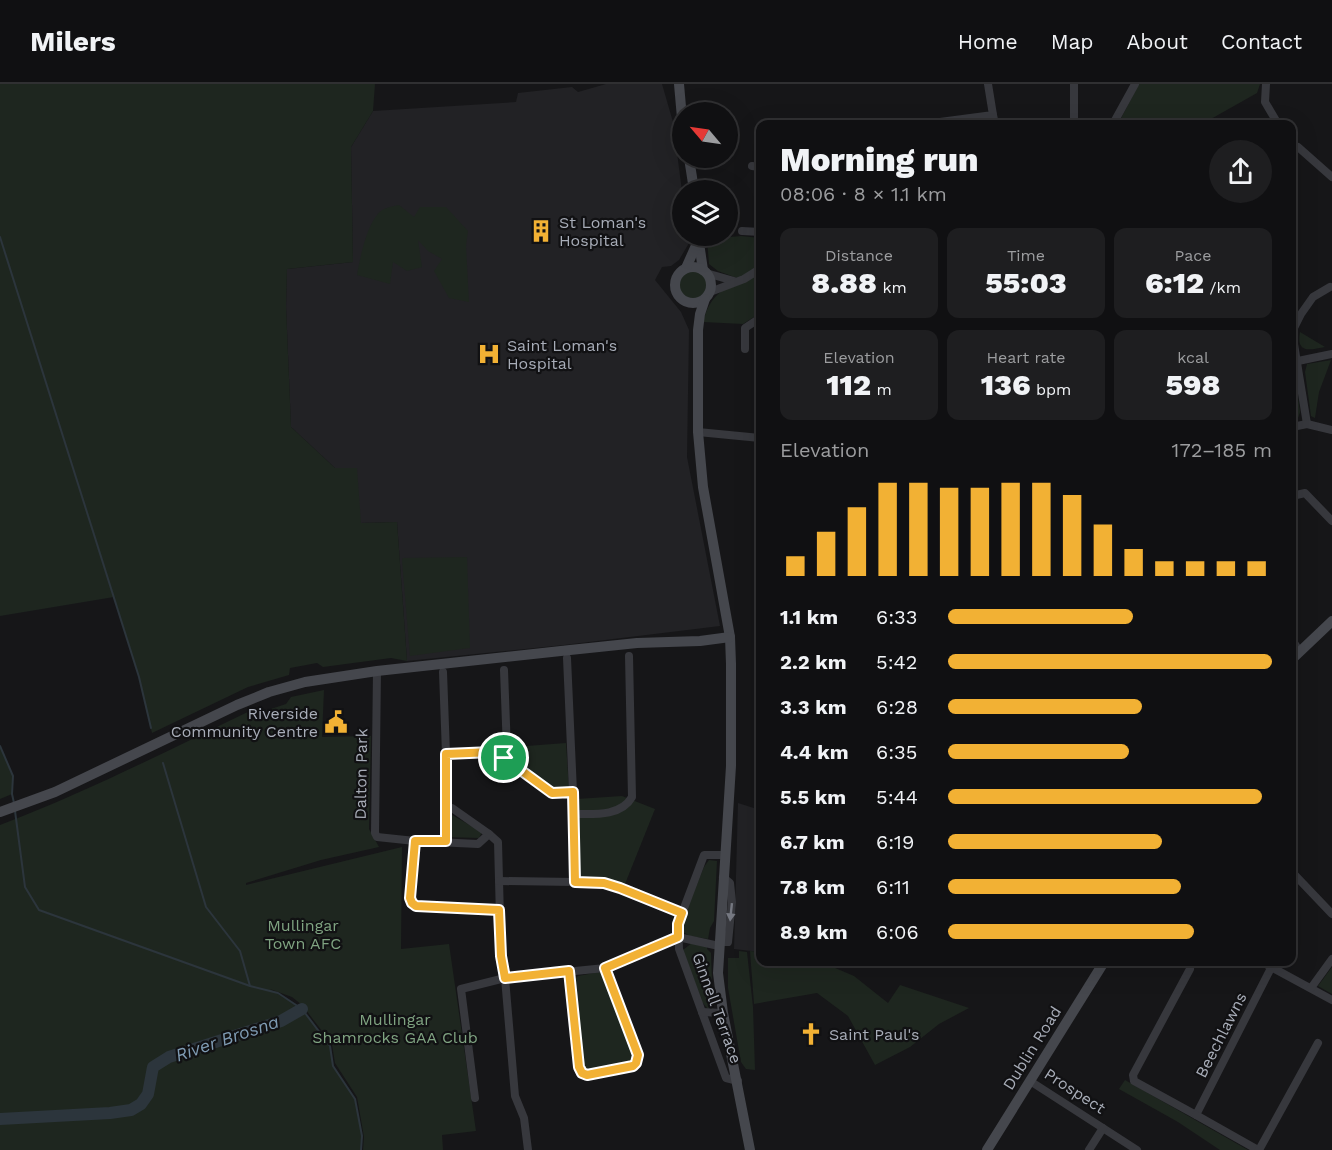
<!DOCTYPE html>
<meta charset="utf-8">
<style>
:root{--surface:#101012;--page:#1e1e20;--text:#f1f3f6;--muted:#9c9d9f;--line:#303032;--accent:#f2b134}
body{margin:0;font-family:"Work Sans",sans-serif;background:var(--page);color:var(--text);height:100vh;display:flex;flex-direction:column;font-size:22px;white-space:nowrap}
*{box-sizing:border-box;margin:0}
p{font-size:20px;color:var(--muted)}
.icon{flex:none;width:33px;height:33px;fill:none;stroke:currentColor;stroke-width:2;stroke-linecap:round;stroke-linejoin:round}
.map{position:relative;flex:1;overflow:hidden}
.drawer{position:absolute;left:756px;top:36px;width:540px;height:846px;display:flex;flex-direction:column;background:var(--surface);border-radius:12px;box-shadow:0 6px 24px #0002,0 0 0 2px var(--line)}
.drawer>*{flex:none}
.needle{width:39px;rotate:299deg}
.buttons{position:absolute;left:672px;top:18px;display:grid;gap:12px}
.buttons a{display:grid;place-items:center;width:66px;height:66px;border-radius:50%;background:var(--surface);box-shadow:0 6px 24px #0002,0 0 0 2px var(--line);font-size:30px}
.pin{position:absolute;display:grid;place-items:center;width:51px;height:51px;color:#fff;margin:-26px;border:3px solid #fff;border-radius:50%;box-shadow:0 2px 6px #0007}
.round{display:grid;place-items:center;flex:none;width:63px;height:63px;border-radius:32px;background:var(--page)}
.headline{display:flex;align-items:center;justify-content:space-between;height:102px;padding:0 24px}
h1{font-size:33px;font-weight:800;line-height:45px}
.stats{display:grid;grid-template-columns:repeat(3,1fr);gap:9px;height:102px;padding:6px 24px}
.stats div{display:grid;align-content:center;border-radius:12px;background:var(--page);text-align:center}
.stats b{font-size:30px;font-weight:800}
.stats small{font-size:16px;font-weight:400}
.stats p{font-size:16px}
.chart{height:168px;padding:12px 24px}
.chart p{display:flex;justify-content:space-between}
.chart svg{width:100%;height:108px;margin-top:6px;stroke:var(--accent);stroke-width:6}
ul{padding:0 24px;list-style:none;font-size:20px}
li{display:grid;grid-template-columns:96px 72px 1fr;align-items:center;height:45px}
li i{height:15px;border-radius:8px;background:var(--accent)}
header{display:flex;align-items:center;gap:36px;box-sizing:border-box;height:84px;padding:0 30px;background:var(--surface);border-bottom:2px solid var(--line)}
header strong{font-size:28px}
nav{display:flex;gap:33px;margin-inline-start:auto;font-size:21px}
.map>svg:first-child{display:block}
.built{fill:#222225}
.green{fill:#1e261f}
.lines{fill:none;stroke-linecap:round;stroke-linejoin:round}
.stream{stroke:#2c353c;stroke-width:2}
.river{stroke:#2c353c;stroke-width:12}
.street{stroke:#37383d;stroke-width:8}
.secondary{stroke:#45474d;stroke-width:10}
.oneway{fill:#757881}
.route-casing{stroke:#fff;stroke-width:12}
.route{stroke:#f2b134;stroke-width:8}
.labels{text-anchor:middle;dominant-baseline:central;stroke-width:4.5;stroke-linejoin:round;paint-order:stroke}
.poi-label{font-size:16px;fill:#a8adb8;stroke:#111113;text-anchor:start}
.street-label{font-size:16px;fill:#a8adb8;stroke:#111113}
.park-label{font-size:16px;fill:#7fa381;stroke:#111113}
.water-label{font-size:18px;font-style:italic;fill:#7f9bb3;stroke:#111113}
</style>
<header>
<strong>Milers</strong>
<nav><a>Home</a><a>Map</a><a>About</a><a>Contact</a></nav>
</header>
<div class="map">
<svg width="1332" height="1066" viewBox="0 0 1332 1066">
<rect width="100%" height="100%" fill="#161618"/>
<g class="built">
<path d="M606,0H662L673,38L682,107V152H688L689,159L679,176L671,182L662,183L655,196L681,228L689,246L687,373L720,542L564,561L407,577L397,438L361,439L335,384L291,343L286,222L287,185L353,178L351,63L373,27L516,18L518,9L572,3L578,8Z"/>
<path d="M738,719L760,726V868L734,865Z"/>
</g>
<g class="green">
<path d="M0,0H375L373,27L351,63L353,178L287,185L286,222L291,343L335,384H357L361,439L397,438L407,577L391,574L323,583L317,579L290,584L289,591L248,603L152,649L139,593L114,513L0,532Z"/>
<path d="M1139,0H1260L1257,9L1202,40H1118Z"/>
<path d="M399,121L414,133L420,123H446L468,147L466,162L469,218L449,214L434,187L442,175L428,167L418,156L422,183L407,187L393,178L390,200L357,191C360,174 368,133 384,125C388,123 394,122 399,121Z"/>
<path d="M741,152L760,154V229L743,240L703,238C710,213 719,208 740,195L718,187L709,180L707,155Z"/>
<circle cx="693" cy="201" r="16"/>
<path d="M1300,248L1325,263C1310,266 1296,270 1300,248Z"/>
<path d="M1292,276H1293L1300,328L1297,337L1292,338Z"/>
<path d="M1331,276L1319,308L1315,334L1311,332L1305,288L1307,280Z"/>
<path d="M467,473L470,564L410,572L402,476L403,474Z"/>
<path d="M324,606L322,653L371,652L369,745L379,763L321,776L246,799V801L402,763L401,865L449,860L476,1047L442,1051L443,1066H363L364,1053L357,1013L335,979L332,960L302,921L292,913L270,905L302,925L330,962L333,982L355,1015L362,1052L361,1066H0V741C89,707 171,665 256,624L262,628L286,620L291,613Z"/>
<path d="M566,659L569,705H553L510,674L513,663Z"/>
<path d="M0,662L13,692L12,710L0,715Z"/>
<path d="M622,712L655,725L625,800L581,793L579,791L577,715Z"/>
<path d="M445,727L482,748L479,754L445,753Z"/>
<path d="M709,776L717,777L714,837L710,844L708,855L690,852L681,847V839L704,783Z"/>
<path d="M692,859L707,862V865L711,869L713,925L707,924L702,918L683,866Z"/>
<path d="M739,867L747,868L753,923L755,986L746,985L741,978L728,904V874H739Z"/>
<path d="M750,867L760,868V878H821L854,892L888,919L900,901L969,924L939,940L910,963L875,981L848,932L817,909L754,920Z"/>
<path d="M1332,883V910L1318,902Z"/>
<path d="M600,888L604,893L634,972L632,979L589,986L581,981L573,897L578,892Z"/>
<path d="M1125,996L1248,1066H1220L1178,1038L1119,1005Z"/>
</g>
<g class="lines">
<g class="stream">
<path d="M0,153L139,593L151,644"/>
<path d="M0,662L13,692L12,710L14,719"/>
<path d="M163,679L206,823L240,867L250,902"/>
<path d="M15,727L25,803L39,826L250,902L278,909L302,925L330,962L333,982L355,1015L362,1052L361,1066"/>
</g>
<path class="river" d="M0,1035L110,1029L131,1026L141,1020L148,1010L153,983L169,973L281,937L302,925"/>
<g class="street">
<path d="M1074,0V36L1076,40"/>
<path d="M1266,0L1265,18L1278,40"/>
<path d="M993,31L995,40"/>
<path d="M937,40L940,38L993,31L988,0"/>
<path d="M1113,40L1135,0"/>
<path d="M1298,63L1332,93"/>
<path d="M752,82L760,83"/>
<path d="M742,147L760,148"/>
<path d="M706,189L734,197"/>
<path d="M710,208L744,195L760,185"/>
<path d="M745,265V244L760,234"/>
<path d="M1298,277L1332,270"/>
<path d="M1307,340L1292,248L1301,230L1313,213L1330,203"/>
<path d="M1292,343L1307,340L1332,346"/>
<path d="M698,348L760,354"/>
<path d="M1292,412L1305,409L1332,437"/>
<path d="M1292,556L1299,566"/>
<path d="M567,574L573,708"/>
<path d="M377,587L375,749L377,753L415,757L478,760L489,750L498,758L501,872L505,894L461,905L475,1014"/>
<path d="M443,588L446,670V757"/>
<path d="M446,670L492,668L552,709L573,708L575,798L499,797"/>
<path d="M504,674L507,667L504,586"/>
<path d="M445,722L452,724L489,750"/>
<path d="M574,730C592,730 621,733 632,713L629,572"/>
<path d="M415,757L410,814L412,819L416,822L499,826"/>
<path d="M725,771H704L678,840L679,865L726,994L738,997"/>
<path d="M1292,788L1332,830"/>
<path d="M575,798L604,799L620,804L682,829"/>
<path d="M719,858H728L732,818L730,799L723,793"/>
<path d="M1262,878L1332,916"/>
<path d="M1190,885L1133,991L1134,997L1196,1031L1271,884"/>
<path d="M569,887L579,983L582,989L587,991L633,982L636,979L638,971L605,884"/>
<path d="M1311,904L1332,875"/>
<path d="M702,928L723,929"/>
<path d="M1030,997L1137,1066"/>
<path d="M1196,1031L1258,1066"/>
<path d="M528,1066L524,1034L515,1012L505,894L605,884L678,853L719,862"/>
<path d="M1089,1066L1103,1044"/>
<path d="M1259,1066L1318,959"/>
</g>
<g class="secondary">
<path d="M679,0L682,34"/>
<path d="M689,74L694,106"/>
<path d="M698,152L703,186"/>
<circle cx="693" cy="201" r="18"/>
<path d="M686,184L698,157"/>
<path d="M705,215L700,230L698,246V348L703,403L730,553L731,580V682L718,889L723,929L750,1066"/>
<path d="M1292,575L1332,537"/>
<path d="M0,728L55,708L237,621L269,608L305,598L377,587L570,566L637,559L700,557L730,553"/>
<path d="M987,1066L1104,878"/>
</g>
</g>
<defs><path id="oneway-solid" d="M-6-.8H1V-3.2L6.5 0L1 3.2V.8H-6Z" transform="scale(1.5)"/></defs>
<use class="oneway" href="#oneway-solid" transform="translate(731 828) rotate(96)"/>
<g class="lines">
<g class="route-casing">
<path id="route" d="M492,668L504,674L552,709L573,708L575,798L604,799L620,804L682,829L678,840V853L605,884L638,971L636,979L633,982L587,991L582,989L579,983L569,887L505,894L501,872L499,826L416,822L412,819L410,814L415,757H446V670Z"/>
</g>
<use href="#route" class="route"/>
</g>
<defs>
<g id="building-bare" transform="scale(1.8)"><path d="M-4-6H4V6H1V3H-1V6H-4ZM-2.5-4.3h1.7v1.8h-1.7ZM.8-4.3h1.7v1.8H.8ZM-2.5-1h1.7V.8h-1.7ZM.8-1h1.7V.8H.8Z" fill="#f2b134" stroke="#111113" stroke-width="2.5" paint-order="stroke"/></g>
<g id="hospital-bare" transform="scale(1.8)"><path d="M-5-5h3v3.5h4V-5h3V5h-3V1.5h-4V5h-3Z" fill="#f2b134" stroke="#111113" stroke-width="2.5" paint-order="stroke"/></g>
<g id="civic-bare" transform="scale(1.8)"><path d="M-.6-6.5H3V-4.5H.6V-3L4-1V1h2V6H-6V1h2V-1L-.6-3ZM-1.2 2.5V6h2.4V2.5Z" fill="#f2b134" stroke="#111113" stroke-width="2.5" paint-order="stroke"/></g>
<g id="church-bare" transform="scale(1.8)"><path d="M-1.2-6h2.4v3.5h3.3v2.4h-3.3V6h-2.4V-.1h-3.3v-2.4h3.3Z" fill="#f2b134" stroke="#111113" stroke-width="2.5" paint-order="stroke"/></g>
</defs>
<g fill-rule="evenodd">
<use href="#building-bare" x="541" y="147"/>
<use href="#hospital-bare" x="489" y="270"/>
<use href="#civic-bare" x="336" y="638"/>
<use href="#church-bare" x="811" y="950"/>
</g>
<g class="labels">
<g class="poi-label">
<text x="559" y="138">St Loman's<tspan x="559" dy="18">Hospital</tspan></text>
<text x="507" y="261">Saint Loman's<tspan x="507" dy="18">Hospital</tspan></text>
<text x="318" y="629" text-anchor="end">Riverside<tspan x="318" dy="18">Community Centre</tspan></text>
<text x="829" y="950">Saint Paul's</text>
</g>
<g class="street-label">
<text transform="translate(361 690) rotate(-89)">Dalton Park</text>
<text transform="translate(717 924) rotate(70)">Ginnell Terrace</text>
<text transform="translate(1221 951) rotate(-63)">Beechlawns</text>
<text transform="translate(1032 964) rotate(-58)">Dublin Road</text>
<text transform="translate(1075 1007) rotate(33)">Prospect</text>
</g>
<g class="park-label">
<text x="303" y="841">Mullingar<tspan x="303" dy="18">Town AFC</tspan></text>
<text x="395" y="935">Mullingar<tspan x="395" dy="18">Shamrocks GAA Club</tspan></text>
</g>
<g class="water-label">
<text transform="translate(227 954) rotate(-19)">River Brosna</text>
</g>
</g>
</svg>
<div class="buttons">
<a><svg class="needle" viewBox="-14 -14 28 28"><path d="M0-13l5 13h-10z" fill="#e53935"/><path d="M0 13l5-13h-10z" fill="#9c9d9f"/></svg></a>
<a><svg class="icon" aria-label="layers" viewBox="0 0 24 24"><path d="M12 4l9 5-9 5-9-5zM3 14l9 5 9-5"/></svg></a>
</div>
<div class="pin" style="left:504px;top:674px;background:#1e9e55"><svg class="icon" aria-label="arrive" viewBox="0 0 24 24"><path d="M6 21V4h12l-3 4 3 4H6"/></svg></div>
<section class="drawer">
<div class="headline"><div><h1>Morning run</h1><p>08:06 · 8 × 1.1 km</p></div><a class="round"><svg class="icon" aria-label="share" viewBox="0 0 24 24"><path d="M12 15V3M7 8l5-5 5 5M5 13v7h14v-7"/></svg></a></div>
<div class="stats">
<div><p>Distance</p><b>8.88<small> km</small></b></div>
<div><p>Time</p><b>55:03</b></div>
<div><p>Pace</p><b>6:12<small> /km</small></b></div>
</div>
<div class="stats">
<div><p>Elevation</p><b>112<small> m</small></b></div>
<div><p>Heart rate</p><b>136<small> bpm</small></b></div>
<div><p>kcal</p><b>598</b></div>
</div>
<div class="chart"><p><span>Elevation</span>172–185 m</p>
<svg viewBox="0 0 160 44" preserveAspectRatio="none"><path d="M5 44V36M15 44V26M25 44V16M35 44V6M45 44V6M55 44V8M65 44V8M75 44V6M85 44V6M95 44V11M105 44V23M115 44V33M125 44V38M135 44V38M145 44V38M155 44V38"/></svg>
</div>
<ul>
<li><b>1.1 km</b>6:33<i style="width:57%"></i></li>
<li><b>2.2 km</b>5:42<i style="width:100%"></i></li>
<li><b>3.3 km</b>6:28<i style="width:60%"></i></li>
<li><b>4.4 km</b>6:35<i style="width:56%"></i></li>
<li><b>5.5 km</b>5:44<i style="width:97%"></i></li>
<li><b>6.7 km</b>6:19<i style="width:66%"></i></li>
<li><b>7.8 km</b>6:11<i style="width:72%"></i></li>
<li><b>8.9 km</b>6:06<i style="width:76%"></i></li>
</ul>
</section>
</div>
